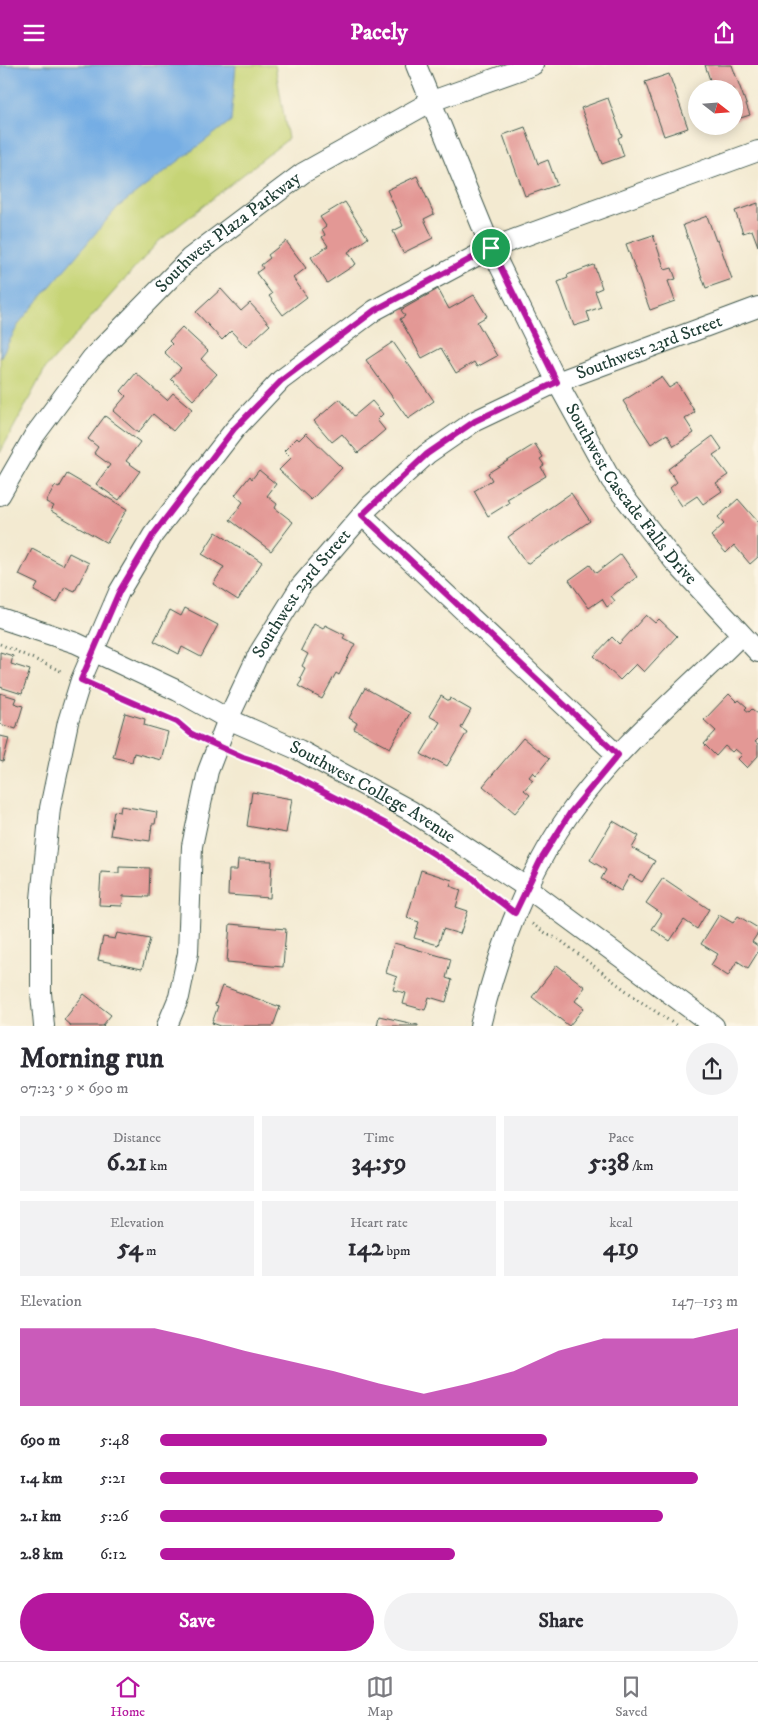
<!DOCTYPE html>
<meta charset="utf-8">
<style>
:root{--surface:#fff;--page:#f2f2f3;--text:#2b2b33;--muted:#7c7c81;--line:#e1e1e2;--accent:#b5179e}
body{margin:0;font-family:"IM FELL DW Pica",serif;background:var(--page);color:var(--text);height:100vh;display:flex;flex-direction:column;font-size:19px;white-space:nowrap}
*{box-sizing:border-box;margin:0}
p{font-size:16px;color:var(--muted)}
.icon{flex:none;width:28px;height:28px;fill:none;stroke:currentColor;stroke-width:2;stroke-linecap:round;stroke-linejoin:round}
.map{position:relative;height:961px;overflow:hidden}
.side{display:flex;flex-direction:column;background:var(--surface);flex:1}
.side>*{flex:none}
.needle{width:32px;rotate:107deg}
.buttons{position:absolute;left:688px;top:15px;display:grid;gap:10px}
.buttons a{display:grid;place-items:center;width:55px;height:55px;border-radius:50%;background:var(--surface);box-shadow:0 2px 12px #0003;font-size:25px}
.pin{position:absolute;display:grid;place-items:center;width:42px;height:42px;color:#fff;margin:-21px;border:2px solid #fff;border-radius:50%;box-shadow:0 1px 5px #0007}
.round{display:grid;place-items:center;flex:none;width:52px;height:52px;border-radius:26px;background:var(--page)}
.head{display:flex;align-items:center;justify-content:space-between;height:85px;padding:0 20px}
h1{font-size:28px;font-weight:800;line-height:38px}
.stats{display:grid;grid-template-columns:repeat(3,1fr);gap:8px;height:85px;padding:5px 20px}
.stats div{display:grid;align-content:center;border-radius:0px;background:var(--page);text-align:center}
.stats b{font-size:25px;font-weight:800}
.stats small{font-size:14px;font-weight:400}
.stats p{font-size:14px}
.chart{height:140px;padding:10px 20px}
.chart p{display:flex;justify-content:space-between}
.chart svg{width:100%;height:90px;margin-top:5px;fill:var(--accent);opacity:.7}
.cta{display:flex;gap:10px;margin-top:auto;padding:10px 20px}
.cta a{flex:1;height:58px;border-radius:30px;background:var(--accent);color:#fff;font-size:20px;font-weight:800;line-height:58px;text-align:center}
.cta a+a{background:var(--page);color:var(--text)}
ul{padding:0 20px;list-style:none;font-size:16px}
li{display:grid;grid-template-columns:80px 60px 1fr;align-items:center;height:38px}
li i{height:12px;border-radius:6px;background:var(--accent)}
header{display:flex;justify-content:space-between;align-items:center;height:65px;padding:0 20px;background:var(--accent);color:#fff;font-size:22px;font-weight:800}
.tab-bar{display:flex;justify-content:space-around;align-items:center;height:70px;border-top:1px solid var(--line);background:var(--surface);font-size:14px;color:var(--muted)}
.tab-bar a{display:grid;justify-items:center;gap:2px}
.tab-bar .active{color:var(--accent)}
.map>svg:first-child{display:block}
.green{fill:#c6d476;stroke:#728855}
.water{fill:#75ade4;stroke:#4a758c}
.building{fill:#e39895}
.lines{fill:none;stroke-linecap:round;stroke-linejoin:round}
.minor-casing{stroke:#3f574c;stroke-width:22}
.path{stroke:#3f574c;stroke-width:3;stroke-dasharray:1 4;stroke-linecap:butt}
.minor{stroke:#fff;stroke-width:20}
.route-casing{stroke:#fff;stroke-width:10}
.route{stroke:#b5179e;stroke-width:6}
.labels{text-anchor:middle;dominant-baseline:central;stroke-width:5;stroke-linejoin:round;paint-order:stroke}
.street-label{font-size:18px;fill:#1f3d34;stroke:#fcf5e5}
</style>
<header><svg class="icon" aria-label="menu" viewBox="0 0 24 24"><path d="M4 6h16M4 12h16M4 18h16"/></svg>Pacely<svg class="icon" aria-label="share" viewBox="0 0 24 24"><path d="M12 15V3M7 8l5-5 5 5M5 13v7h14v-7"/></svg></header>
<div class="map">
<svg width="758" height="961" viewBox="0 0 758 961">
<rect width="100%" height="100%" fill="#fcf5e5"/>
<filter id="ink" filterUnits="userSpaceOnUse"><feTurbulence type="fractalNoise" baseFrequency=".02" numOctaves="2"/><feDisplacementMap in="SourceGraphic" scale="10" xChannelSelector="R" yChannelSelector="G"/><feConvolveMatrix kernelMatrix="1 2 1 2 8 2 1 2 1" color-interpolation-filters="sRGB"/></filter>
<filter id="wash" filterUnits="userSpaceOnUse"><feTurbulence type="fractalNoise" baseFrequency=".0096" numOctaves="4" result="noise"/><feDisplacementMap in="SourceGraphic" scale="20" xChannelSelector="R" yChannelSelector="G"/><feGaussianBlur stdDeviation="1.12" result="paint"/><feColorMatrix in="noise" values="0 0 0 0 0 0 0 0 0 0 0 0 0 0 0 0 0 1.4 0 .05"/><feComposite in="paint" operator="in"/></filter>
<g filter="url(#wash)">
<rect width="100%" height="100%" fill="#f3ead1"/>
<path class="green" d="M0,0H275L288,74L159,176L45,304L0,388Z"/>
<path class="water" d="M0,0H236L231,56L117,143L20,257L0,293Z"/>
<g id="blocks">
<g class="building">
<path d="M705,0H732L750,50L734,55V24H713Z"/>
<path d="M669,9L688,63L664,71L645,17Z"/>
<path d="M608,33L622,71L618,73L624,91L602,99L581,43Z"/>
<path d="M525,62L538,99L548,95L557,120L525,131L503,70Z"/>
<path d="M417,111L434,149L424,154L433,173L403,188L393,166L403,161L387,125Z"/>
<path d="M345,137L368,173L348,187L356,199L327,218L311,192L328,181L322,172L325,170L322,164L326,161L320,152Z"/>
<path d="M758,138V181L752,165L743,168L735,146Z"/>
<path d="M707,151L716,176L718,175L732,214L706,223L683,160Z"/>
<path d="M653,170L665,205L672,203L676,214L668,216L675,236L650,245L626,179Z"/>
<path d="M286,176L306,203L293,213L307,232L283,250L269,231L272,229L256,208L263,203L261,200L270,193L268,190Z"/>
<path d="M594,200L602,223L595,226L601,242L587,247L590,256L574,261L558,217L568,213L567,210Z"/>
<path d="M221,224L241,246L250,238L270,260L246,282L231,266L222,275L196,247Z"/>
<path d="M438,224L449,244L474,230L487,251L477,257L497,291L477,302L474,297L456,308L441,283L422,293L400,254L405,251L401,245Z"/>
<path d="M182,262L208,286L201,294L217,309L193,335L171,314L181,303L164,287L172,279L169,276Z"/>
<path d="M393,277L434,336L408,354L366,295Z"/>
<path d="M136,308L167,335L173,328L192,344L173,366L153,349L138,368L113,346L126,331L121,326Z"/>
<path d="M661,312L669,323L677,318L695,347L685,354L694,368L674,381L667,369L651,379L623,336Z"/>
<path d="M340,334L354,351L372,336L383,349L377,355L385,365L358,388L342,369L332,377L314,356Z"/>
<path d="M105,351L140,377L126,396L140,406L119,435L96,419L110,400L94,388L98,382L88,374Z"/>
<path d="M306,368L342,403L311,435L279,405L291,393L284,386L297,373L299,375Z"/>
<path d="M713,371L722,384L713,390L728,410L716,418L722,426L703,439L697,431L682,441L670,423L677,417L668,404Z"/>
<path d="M535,379L543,392L540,394L544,400L541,402L546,411L507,434L509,438L488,451L474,426L492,415L488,408Z"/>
<path d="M259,405L276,419L267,431L277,439L275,443L293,457L271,486L230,455L243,437L235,430L250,411L252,414Z"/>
<path d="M67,409L127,444L107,478L51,446L54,441L46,437L55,421L59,423Z"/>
<path d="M571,428L590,456L527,499L508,472Z"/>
<path d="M738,434L758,457V492L750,499L734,480L726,488L711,471L724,459L718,452Z"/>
<path d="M216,467L262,497L238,535L213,519L224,502L202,489Z"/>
<path d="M32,484L63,500L69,488L89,498L75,526L65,522L57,538L34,526L38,519L19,510Z"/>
<path d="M621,489L637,512L611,531L615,536L607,542L602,534L589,543L569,515L590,500L596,508Z"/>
<path d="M185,543L218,560L201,592L182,582L179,589L154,576L170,545L181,551Z"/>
<path d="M646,550L655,558L659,554L677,571L644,607L636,599L620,615L594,591L612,572L619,579Z"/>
<path d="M314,559L323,564L325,560L345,570L343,573L355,579L339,610L336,608L322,634L298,621L302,615L300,613L305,603L302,601L308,589L301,585Z"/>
<path d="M0,587L13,591L11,599L30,605L22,629L0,622Z"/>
<path d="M365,623L410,648L390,683L354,664L357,658L349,653Z"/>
<path d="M0,628L16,633L14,638L23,641L16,664L0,659Z"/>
<path d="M729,629L737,637L739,635L747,642L745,644L749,647L752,644L758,649V674L755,677L758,679V691L747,703L738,694L742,690L735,684L732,687L725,681L716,691L704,679L716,666L704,655Z"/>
<path d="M441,631L449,636L450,633L471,645L461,663L467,667L447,701L434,694L433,696L421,689L440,657L429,651Z"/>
<path d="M125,648L145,654L144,660L168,667L161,695L134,688L132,697L113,692Z"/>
<path d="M0,671L9,673L3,697L0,696Z"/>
<path d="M523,673L549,694L536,710L533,707L529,712L533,715L524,725L530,730L515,748L483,721Z"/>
<path d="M252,727L292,734L286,768L247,761Z"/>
<path d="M121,741L157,747L155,759H152L150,776L110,770L114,746L120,747Z"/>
<path d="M613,756L639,771L632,783L655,796L642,817L630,810L621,826L601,814L606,805L590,795Z"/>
<path d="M238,795L272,796L270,833L228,830L229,805H237Z"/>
<path d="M119,802L150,803L149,832L123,831L122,841L99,840L101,807L119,808Z"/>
<path d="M421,805L452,815L450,821L461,825L456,842L468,846L460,869L443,864L438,880L414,873L419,857L407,853Z"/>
<path d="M663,813L709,844L697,864L684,855L670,876L652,864L662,849L646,838Z"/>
<path d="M719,850L733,858L738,851L758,863V868L752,877L758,881V887L748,903L737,896L728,911L711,900L718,889L701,879Z"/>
<path d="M230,859L286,864L283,902L227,897Z"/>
<path d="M117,868L150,874L142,904L98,895L103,872L115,874Z"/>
<path d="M394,878L451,894L446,913L452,915L446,937L429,932L425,945L403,939L406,928L393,925L397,912L386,908Z"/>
<path d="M557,900L585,922L575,936L584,943L569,961L532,932Z"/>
<path d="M222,921L280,942L273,961H221L212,958L218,941L215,940Z"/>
<path d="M84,929L111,950L103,960L104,961H71L64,955Z"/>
<path d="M379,951L418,960V961H377Z"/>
</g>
</g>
</g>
<g filter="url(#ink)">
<use href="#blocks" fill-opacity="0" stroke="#3f574c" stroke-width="1"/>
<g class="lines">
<g class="minor-casing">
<g id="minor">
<path id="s1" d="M416,0L491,183L557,317L611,415L674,496L758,587"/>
<path id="s2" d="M0,430L34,371L92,293L190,193L303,108L432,36L533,0"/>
<path d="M362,450L617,690"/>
<path id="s3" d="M0,553L76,578L178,626L228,654L299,685L411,746L526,822L714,961"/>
<path d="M44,961L41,928V834L50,743L68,657L81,615L119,527L153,470L235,364L281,315L375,245L491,183L758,86"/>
<path id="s4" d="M167,961L179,932L188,888L192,781L208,706L228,654L259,588L300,522L370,441L427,389L475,356L557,317L758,242"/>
<path d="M480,961C498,886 525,812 570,748C616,683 684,627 741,570"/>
</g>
</g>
<g class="path">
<path d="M0,579L63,607"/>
<path d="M98,623L177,657L190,668L200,672"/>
<path d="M235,688L277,703L386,759L474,814L486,827L500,837"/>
<path d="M532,859L547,869L560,875L637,934L677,961"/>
</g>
<use href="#minor" class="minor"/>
</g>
</g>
<g class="lines" filter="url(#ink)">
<g class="route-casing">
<path id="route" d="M491,183L557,317L475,356L427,389L362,450L618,690L570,748L540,796L515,848L486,826L474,814L386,759L277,703L243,692L196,671L190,668L177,657L81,615L119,527L153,470L234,364L282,315L375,245Z"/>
</g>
<use href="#route" class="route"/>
</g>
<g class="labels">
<g class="street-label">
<text stroke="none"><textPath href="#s2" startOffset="351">Southwest Plaza Parkway</textPath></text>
<text stroke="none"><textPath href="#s4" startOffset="898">Southwest 23rd Street</textPath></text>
<text stroke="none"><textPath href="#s1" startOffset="482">Southwest Cascade Falls Drive</textPath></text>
<text stroke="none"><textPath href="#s4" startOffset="462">Southwest 23rd Street</textPath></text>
<text stroke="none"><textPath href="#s3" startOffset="412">Southwest College Avenue</textPath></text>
</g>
</g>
</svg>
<div class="buttons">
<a><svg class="needle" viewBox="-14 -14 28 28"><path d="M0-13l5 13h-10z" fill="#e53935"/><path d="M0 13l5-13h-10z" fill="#7c7c81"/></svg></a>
</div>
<div class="pin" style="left:491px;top:183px;background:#1e9e55"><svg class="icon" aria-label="arrive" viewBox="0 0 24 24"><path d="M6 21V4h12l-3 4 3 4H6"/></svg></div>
</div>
<section class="side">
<div class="head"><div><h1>Morning run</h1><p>07:23 · 9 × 690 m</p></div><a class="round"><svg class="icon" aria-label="share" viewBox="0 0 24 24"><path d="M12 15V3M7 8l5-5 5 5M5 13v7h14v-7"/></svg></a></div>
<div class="stats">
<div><p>Distance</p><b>6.21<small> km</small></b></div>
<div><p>Time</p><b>34:59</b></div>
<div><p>Pace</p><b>5:38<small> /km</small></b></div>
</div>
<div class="stats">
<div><p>Elevation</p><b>54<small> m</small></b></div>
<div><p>Heart rate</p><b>142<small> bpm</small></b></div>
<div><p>kcal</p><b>419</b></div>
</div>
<div class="chart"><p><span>Elevation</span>147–153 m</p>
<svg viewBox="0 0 160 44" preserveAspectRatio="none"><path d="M0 44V6L10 6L20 6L30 6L40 11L50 17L60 22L70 27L80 33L90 38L100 33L110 27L120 17L130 11L140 11L150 11L160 6V44z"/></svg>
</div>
<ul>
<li><b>690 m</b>5:48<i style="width:67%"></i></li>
<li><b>1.4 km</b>5:21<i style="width:93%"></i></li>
<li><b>2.1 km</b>5:26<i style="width:87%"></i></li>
<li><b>2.8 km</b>6:12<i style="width:51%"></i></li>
</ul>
<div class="cta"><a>Save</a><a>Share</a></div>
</section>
<nav class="tab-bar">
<a class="active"><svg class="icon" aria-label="home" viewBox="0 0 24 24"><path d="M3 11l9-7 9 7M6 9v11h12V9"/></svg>Home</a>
<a><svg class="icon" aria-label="map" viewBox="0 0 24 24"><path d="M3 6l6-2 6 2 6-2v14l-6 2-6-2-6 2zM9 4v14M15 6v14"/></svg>Map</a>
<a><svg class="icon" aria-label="saved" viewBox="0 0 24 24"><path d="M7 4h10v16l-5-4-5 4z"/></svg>Saved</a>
</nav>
